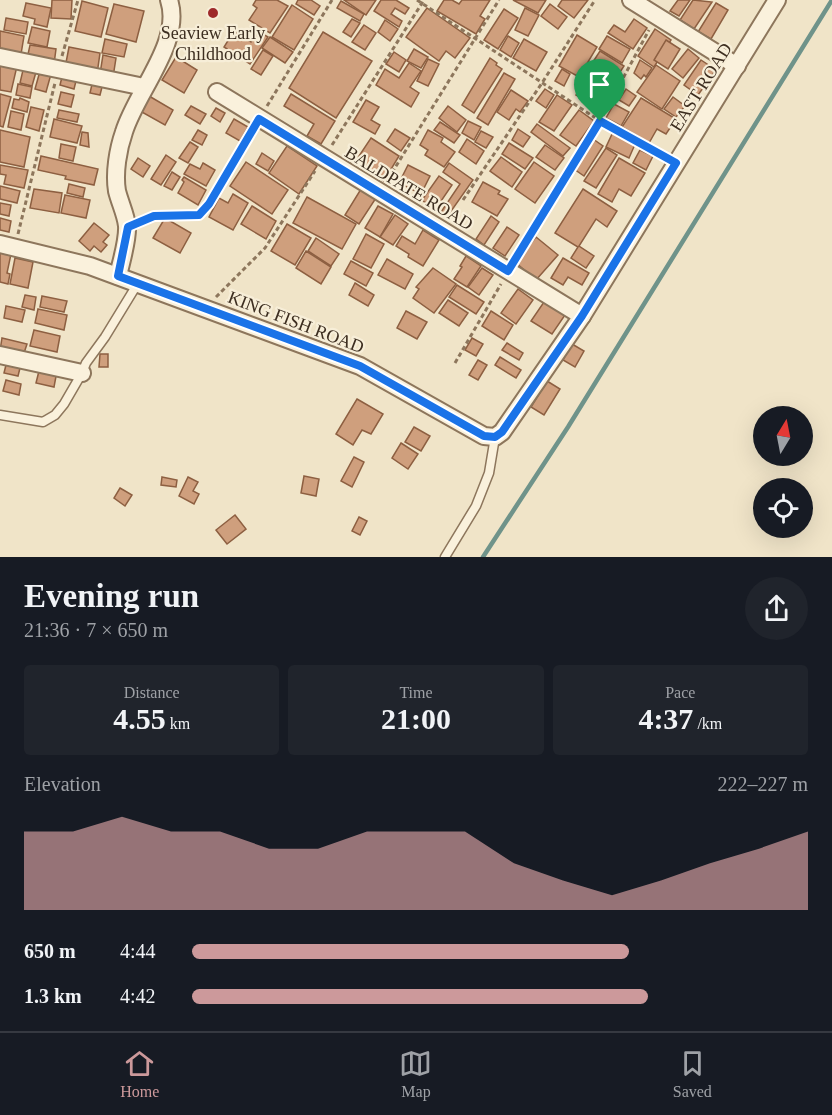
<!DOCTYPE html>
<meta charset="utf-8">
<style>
:root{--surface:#171b24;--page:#20242c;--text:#f1f3f6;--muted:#9ea1a6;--line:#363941;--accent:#cc999b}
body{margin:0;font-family:"Times New Roman",serif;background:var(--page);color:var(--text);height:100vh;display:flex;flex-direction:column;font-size:22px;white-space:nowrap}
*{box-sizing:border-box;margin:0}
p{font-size:20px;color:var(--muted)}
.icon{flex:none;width:33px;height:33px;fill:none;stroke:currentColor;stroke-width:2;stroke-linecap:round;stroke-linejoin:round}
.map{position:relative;height:557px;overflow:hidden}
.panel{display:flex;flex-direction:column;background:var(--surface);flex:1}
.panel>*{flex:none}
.needle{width:39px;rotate:10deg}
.tools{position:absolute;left:753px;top:406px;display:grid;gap:12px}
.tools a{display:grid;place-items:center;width:60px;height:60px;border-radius:50%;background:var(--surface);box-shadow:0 6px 24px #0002;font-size:30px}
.pin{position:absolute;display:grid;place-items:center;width:51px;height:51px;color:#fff;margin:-62px -26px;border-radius:50% 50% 50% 0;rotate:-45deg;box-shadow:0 0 6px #0007}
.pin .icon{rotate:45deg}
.round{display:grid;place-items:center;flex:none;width:63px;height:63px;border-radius:32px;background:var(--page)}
.headline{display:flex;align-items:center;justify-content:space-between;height:102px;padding:0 24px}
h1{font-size:33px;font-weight:700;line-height:45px}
.figures{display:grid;grid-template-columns:repeat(3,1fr);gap:9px;height:102px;padding:6px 24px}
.figures div{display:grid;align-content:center;border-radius:6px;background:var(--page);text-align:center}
.figures b{font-size:30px;font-weight:700}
.figures small{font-size:16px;font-weight:400}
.figures p{font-size:16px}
.chart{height:168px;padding:12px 24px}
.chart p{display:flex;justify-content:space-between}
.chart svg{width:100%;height:108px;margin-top:6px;fill:var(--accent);opacity:.7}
ul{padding:0 24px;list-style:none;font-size:20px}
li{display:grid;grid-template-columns:96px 72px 1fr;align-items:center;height:45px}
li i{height:15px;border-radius:8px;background:var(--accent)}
.menu{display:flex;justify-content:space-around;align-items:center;height:84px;border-top:2px solid var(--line);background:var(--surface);font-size:16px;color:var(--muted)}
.menu a{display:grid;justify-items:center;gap:3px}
.menu .current{color:var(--accent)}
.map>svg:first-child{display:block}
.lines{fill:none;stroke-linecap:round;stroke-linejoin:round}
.stream{stroke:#6f938a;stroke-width:4.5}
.building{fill:#cf9f7d;stroke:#8d5f41;stroke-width:1.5}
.lane-casing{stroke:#8d765c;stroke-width:11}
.street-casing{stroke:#8d765c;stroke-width:20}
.path{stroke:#8d765c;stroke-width:3;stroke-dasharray:4.5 3;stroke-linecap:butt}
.lane{stroke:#faf1dc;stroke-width:8}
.street{stroke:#faf1dc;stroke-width:16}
.route-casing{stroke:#fff;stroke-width:12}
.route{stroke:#1a73e8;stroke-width:8}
.poi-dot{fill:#9e2a2b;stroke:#f7eed8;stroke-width:2}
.labels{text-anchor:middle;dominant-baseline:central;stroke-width:4.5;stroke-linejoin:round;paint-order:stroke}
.poi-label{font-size:18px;fill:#3d2e20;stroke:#f7eed8}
.street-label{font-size:18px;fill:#3d2e20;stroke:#f7eed8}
</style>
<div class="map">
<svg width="832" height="557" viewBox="0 0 832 557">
<rect width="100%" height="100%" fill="#f0e4c8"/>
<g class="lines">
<path class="stream" d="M483,557L568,427L832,0"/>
</g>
<g class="building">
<path d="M52,0H72L71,19L51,18Z"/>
<path d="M256,0H277L288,6L270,33L249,20L257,8L253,5Z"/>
<path d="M298,0H311L320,6L314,15L296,4Z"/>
<path d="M344,0H376L366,15Z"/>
<path d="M381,0H396L409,8L405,14L395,8L391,14L402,21L399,27L374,11Z"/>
<path d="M444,0H452L459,4L462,0H490L480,16L485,19L476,34L437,11Z"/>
<path d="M513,0H546L538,13Z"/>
<path d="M562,0H588L574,18L558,6Z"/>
<path d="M678,0H690L679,16L670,11Z"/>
<path d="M693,0L712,2L694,29L680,20Z"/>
<path d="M82,1L108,8L101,37L75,31Z"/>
<path d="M341,1L364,14L360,21L337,8Z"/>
<path d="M26,3L51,8L47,27L34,24L35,19L23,16Z"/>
<path d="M716,3L728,10L711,39L698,32Z"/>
<path d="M114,4L144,11L136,42L106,34Z"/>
<path d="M550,4L567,17L558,29L541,16Z"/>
<path d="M292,5L313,19L294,50L272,37Z"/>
<path d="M427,8L470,38L455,58L446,51L439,61L406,37Z"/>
<path d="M525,8L539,15L528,36L515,30Z"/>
<path d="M504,9L518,18L498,49L484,40Z"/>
<path d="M6,18L28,22L26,34L4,30Z"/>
<path d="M352,19L360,23L351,37L343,32Z"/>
<path d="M634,19L647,28L633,49L608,33L614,25L625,32Z"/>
<path d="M385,20L398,29L390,41L378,32Z"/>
<path d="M364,25L376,33L365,50L352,42Z"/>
<path d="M32,27L50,31L47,47L28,43Z"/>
<path d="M655,29L671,40L654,67L638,56Z"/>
<path d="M0,31L24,36L21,54L0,50Z"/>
<path d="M234,31L251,42L258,31L268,37L250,64L224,47Z"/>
<path d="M323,32L372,61L336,118L289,88Z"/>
<path d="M577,35L597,47L579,77L559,66Z"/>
<path d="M508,36L519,43L511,57L500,50Z"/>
<path d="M607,36L630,49L622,63L599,49Z"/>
<path d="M270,37L293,52L285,63L262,48Z"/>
<path d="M105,39L127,44L124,57L102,53Z"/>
<path d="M524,39L547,52L536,71L513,58Z"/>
<path d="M666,40L680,49L668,69L654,60Z"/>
<path d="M30,45L56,49L54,64L27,59Z"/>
<path d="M69,47L100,53L97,74L65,68Z"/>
<path d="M414,49L428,57L421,68L407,61Z"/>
<path d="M688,49L699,58L683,78L672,69Z"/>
<path d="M263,50L273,56L261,75L251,69Z"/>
<path d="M600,51L624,66L613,83L589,68Z"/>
<path d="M394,52L406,60L399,72L386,64Z"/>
<path d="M103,55L116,58L113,77L100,74Z"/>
<path d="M176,57L197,70L184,93L162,80Z"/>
<path d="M490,58L497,63L496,65L502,69L474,113L462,105Z"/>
<path d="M428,59L439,64L428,86L417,81Z"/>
<path d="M640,60L652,68L646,77L644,75L641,79L634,73Z"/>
<path d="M701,60L716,70L698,95L684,85Z"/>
<path d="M0,62L17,66L11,92L0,90Z"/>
<path d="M409,63L421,71L410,87L419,93L411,107L376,85L385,69L399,78Z"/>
<path d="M656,65L680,81L662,109L637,92Z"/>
<path d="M562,69L570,74L564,86L555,81Z"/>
<path d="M23,70L36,72L32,86L20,83Z"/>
<path d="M40,71L51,74L46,92L35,89Z"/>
<path d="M63,73L77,77L74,89L60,85Z"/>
<path d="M504,73L515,79L488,125L477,118Z"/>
<path d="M93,80L103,83L100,95L90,93Z"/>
<path d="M585,81L606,94L597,108L576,95Z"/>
<path d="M18,84L32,87L30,98L16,95Z"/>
<path d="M545,89L554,95L546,108L536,101Z"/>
<path d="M626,89L636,96L629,106L619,100Z"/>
<path d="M511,90L528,101L520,112L516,109L509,120L497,112Z"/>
<path d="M61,92L74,95L71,107L58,104Z"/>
<path d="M0,94L11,97L3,127L0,126Z"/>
<path d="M291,94L335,121L321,144L307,136L314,124L284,106Z"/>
<path d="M557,95L572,105L554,131L539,122Z"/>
<path d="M149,96L173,110L165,125L140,111Z"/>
<path d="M673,97L685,106L676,117L664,109Z"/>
<path d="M20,98L29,102L27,112L12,108L14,99L19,100Z"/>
<path d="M641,98L676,119L666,134L657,129L649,143L622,127Z"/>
<path d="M366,100L379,107L371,120L380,125L375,134L353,122Z"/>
<path d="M614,104L629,112L621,126L606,118Z"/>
<path d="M191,106L206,114L200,124L185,115Z"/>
<path d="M448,106L466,120L457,132L439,118Z"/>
<path d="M31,107L44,110L39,131L26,127Z"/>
<path d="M216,108L225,113L220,122L211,116Z"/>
<path d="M59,110L79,114L77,122L57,118Z"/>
<path d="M579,110L594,121L576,146L560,135Z"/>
<path d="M11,111L24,114L21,130L8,127Z"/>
<path d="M54,119L82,126L77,143L50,137Z"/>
<path d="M234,119L248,127L240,141L226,133Z"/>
<path d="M468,121L481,127L474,140L462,133Z"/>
<path d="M440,122L460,135L454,143L434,130Z"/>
<path d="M537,124L570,148L563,156L531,132Z"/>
<path d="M395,129L410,138L401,151L387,141Z"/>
<path d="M518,129L530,137L523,147L512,140Z"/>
<path d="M0,130L30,137L24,167L0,162Z"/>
<path d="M198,130L207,135L202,145L192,140Z"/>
<path d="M428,130L443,138L441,142L455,152L444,167L425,155L428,150L420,145Z"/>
<path d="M481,131L493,137L486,148L475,142Z"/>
<path d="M82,132L88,133L89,147L80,145Z"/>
<path d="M613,132L636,142L629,158L606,147Z"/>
<path d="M371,138L399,156L384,181L355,162Z"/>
<path d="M467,139L484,151L476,164L459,152Z"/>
<path d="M593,139L603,146L584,176L574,169Z"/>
<path d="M190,142L198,147L188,163L179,158Z"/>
<path d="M509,143L533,158L525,169L502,154Z"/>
<path d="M61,144L76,147L73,161L59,158Z"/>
<path d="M545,145L564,158L555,170L536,157Z"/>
<path d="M287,146L317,166L299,194L269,173Z"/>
<path d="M606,148L617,155L596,188L584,181Z"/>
<path d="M640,150L653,156L646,170L633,163Z"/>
<path d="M262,153L274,161L268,171L256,164Z"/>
<path d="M166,155L176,162L161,185L151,179Z"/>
<path d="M41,156L98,169L94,185L65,179L66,176L38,170Z"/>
<path d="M501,157L522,172L512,187L490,171Z"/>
<path d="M138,158L150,166L143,177L131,169Z"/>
<path d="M619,158L645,173L631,196L619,189L612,202L598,194Z"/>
<path d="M246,162L288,190L272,214L230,186Z"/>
<path d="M534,162L554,176L535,203L515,189Z"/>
<path d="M203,163L215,170L206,186L184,174L190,164L200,169Z"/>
<path d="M449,163L473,180L447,217L441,212L460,184L443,172Z"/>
<path d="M0,165L28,170L24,188L4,184L6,175L0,174Z"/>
<path d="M408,165L430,176L421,194L399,183Z"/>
<path d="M172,172L180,177L172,190L164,186Z"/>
<path d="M439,176L452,185L435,210L422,200Z"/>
<path d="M184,177L206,190L198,205L178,193L184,182L182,180Z"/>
<path d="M483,182L500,191L498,194L508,199L497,216L472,202Z"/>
<path d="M69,184L85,188L83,197L67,193Z"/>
<path d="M0,186L20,191L17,203L0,199Z"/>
<path d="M34,189L62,193L59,213L30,208Z"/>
<path d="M361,189L376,198L359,224L345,215Z"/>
<path d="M583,189L617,211L607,227L596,219L579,246L594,256L586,268L571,258L578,247L555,233Z"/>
<path d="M233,194L248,203L233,230L209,217L219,198L228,203Z"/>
<path d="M65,195L90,200L86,218L61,213Z"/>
<path d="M307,197L356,224L342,249L293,223Z"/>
<path d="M0,203L11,205L9,216L0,214Z"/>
<path d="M252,206L276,221L266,239L241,224Z"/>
<path d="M378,206L393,214L380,237L365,228Z"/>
<path d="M395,215L408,224L393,245L380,237Z"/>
<path d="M491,216L499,222L484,245L476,239Z"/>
<path d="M0,218L11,221L9,232L0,230Z"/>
<path d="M165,218L191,233L180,253L153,238Z"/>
<path d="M94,223L109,235L103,242L107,245L101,252L94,246L90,251L79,241Z"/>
<path d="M287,224L311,238L295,265L271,251Z"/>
<path d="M507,227L519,235L505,256L493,248Z"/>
<path d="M423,230L439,240L423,266L408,257L409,254L396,246L402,236L415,244Z"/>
<path d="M366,234L384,244L371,268L353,259Z"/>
<path d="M536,237L558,255L536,280L515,262Z"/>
<path d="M316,238L339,254L331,266L308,251Z"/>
<path d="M0,251L11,254L7,273L10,274L8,284L0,282Z"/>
<path d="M306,251L331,267L321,284L296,268Z"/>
<path d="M466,256L481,266L467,287L454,279L462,267L460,266Z"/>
<path d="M15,258L33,262L28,288L10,284Z"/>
<path d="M563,258L589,273L582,285L568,277L563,285L551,278Z"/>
<path d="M387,259L413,274L405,289L378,275Z"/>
<path d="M351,261L373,273L366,286L344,274Z"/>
<path d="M433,268L456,284L434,313L413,298L419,289L416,287Z"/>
<path d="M482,268L493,275L479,295L468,287Z"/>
<path d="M355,283L374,295L368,306L349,295Z"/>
<path d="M457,285L484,302L476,314L449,297Z"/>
<path d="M518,289L533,300L516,324L501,313Z"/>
<path d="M25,295L36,297L34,310L22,307Z"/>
<path d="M42,296L67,301L64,312L40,307Z"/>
<path d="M448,300L468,313L459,326L439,313Z"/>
<path d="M544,302L565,315L552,334L531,321Z"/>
<path d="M6,306L25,310L22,322L4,318Z"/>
<path d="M38,309L67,315L64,330L35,323Z"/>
<path d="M406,311L427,322L417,339L397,328Z"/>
<path d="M491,311L513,325L504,340L482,326Z"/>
<path d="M34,330L60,336L57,352L30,346Z"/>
<path d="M2,338L27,344L23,356L0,351Z"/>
<path d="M472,338L483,344L476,356L465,350Z"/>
<path d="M507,343L523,353L519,360L502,350Z"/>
<path d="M572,344L584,351L575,367L563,360Z"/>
<path d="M100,354H108V367H99Z"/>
<path d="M500,357L521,370L516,378L495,365Z"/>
<path d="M478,360L487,365L478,380L469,375Z"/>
<path d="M7,361L21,364L18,376L4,373Z"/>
<path d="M40,367L57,371L54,387L36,383Z"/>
<path d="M6,380L21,384L19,395L3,391Z"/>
<path d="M547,381L560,389L544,415L531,407Z"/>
<path d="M357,399L383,414L371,434L362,430L353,445L336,434Z"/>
<path d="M414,427L430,436L421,451L405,442Z"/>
<path d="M401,443L418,454L408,469L392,458Z"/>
<path d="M354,457L364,462L352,487L341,481Z"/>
<path d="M304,476L319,479L316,496L301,493Z"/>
<path d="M162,477L177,480L176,487L161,485Z"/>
<path d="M188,477L198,482L193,491L199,494L194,504L179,496Z"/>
<path d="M120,488L132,495L125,506L114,498Z"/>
<path d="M235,515L246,529L227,544L216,530Z"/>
<path d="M359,517L367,521L360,535L352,531Z"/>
</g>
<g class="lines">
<g class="lane-casing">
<g id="lane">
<path d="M0,415L43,422L55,415L64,404L82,373L86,363L105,337L138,283"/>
<path d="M445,557L476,506L489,473L495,437"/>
</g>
</g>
<g class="street-casing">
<g id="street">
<path d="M631,0L737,66"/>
<path d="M0,57L144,87"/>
<path d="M217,92L582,316"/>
<path d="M0,244L90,266L360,366L484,436L495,437L502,432L582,316L777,0"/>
<path d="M118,276C121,262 128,240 127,226C126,215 120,203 117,191C114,173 118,149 124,132C136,92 183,42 169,0"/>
<path d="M0,355L82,373"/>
</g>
</g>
<g class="path">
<path d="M417,0L600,121L664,157"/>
<path d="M62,56L78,0"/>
<path d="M267,106L332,0"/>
<path d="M332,145L424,0"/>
<path d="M388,179L499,0"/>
<path d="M463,200L542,83L595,0"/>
<path d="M140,222L154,216L199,215L209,204L252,132"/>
<path d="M18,234L55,83"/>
<path d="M516,258L600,121L649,30"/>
<path d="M216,297L265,248L315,171"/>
<path d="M455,363L501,284"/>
</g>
<use href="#lane" class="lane"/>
<use href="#street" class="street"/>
</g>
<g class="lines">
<g class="route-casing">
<path id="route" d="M259,119L508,271L600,121L676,163L582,316L502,432L495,437L484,436L360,366L118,276L128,227L154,216L199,215L209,204Z"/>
</g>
<use href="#route" class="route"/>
</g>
<circle class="poi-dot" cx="213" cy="13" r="6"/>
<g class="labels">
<g class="poi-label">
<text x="213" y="33">Seaview Early<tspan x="213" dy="21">Childhood</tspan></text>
</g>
<g class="street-label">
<text transform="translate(701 87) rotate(-58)">EAST ROAD</text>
<text transform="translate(409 188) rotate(31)">BALDPATE ROAD</text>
<text transform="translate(296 322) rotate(21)">KING FISH ROAD</text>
</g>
</g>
</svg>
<div class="tools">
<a><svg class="needle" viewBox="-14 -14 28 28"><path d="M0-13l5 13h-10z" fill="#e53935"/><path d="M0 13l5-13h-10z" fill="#9ea1a6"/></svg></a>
<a><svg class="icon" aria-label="locate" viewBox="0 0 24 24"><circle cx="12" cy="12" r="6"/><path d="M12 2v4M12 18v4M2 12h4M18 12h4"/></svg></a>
</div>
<div class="pin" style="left:600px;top:121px;background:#1e9e55"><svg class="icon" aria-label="arrive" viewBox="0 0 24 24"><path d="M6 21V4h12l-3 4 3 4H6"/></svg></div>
</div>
<section class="panel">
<div class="headline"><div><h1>Evening run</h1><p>21:36 · 7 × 650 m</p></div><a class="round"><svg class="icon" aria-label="share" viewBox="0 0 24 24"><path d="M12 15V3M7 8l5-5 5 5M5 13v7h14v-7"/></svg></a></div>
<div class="figures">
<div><p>Distance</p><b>4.55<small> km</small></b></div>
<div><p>Time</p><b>21:00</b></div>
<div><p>Pace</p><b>4:37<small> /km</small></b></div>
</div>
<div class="chart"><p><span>Elevation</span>222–227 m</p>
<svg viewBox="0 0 160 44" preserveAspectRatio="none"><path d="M0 44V12L10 12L20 6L30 12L40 12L50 19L60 19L70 12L80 12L90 12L100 25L110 32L120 38L130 32L140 25L150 19L160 12V44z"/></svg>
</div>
<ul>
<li><b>650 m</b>4:44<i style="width:71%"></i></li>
<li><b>1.3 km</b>4:42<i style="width:74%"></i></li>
</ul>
</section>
<nav class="menu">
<a class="current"><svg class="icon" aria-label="home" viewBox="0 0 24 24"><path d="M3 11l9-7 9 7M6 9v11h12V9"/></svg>Home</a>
<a><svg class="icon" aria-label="map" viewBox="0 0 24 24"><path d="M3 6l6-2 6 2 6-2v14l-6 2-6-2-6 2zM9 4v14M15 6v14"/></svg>Map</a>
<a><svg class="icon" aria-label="saved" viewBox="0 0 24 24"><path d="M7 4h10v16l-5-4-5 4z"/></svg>Saved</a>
</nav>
